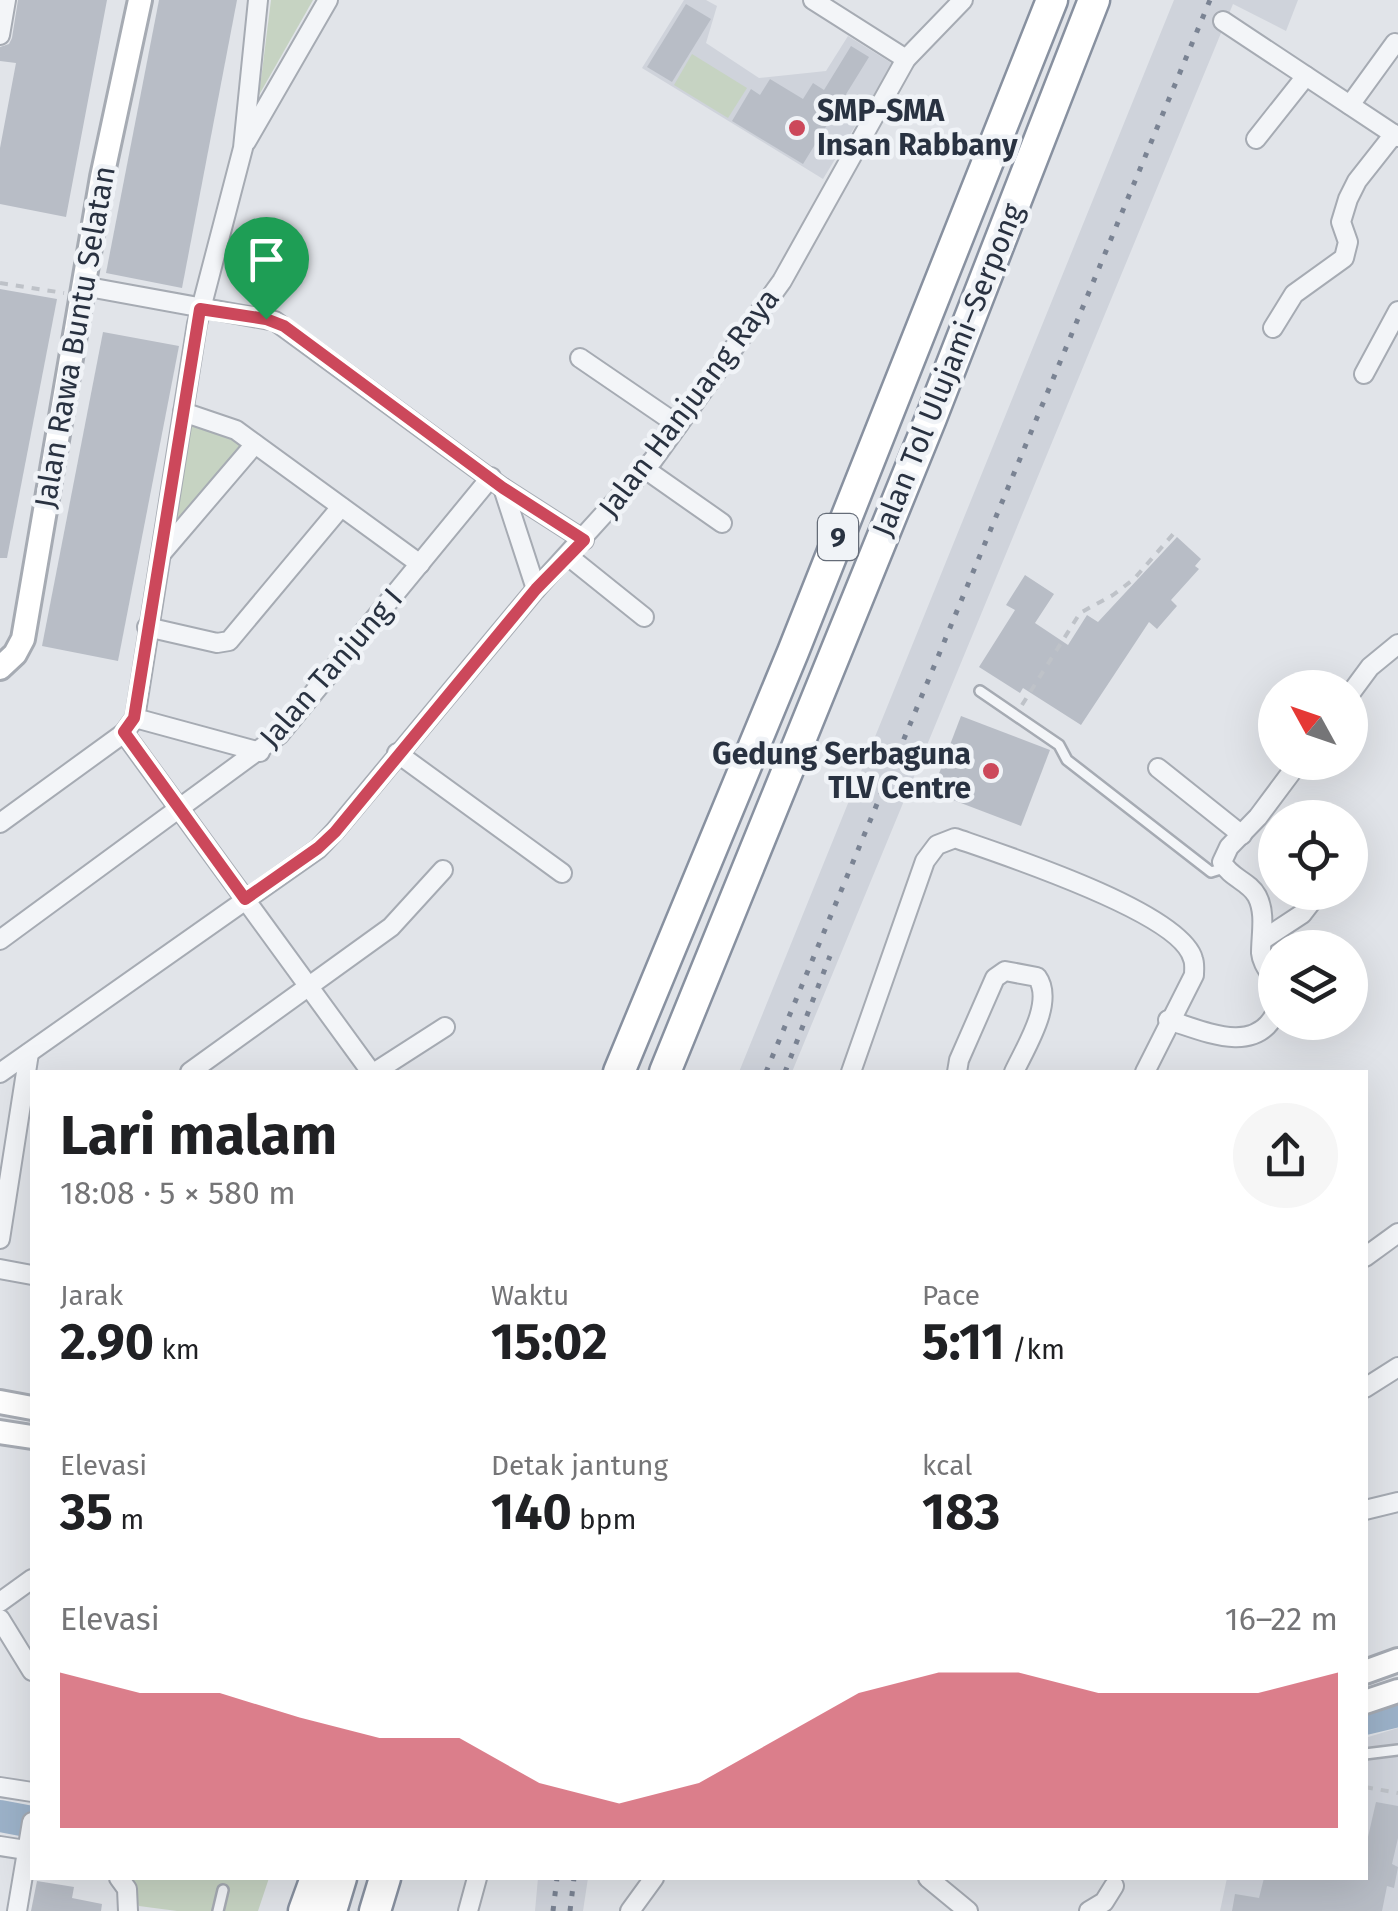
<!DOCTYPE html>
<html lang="id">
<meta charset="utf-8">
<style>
:root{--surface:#fff;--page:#f6f6f6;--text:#202124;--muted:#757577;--accent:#cc485b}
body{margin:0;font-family:"Fira Sans",sans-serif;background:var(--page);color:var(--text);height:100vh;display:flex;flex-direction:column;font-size:38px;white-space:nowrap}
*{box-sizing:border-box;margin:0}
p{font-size:32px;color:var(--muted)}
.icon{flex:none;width:55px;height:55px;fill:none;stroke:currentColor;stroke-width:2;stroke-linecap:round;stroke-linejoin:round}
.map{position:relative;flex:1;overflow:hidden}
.panel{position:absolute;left:30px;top:1070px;width:1338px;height:810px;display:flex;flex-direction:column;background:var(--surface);border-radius:0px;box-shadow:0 10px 40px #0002}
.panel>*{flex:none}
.needle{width:65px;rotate:310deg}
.fabs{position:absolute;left:1258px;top:670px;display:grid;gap:20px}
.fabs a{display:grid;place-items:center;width:110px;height:110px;border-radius:50%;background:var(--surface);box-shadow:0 10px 40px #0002;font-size:50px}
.pin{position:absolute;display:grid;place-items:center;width:85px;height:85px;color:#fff;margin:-102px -42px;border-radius:50% 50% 50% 0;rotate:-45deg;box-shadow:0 0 10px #0007}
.pin .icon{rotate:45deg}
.round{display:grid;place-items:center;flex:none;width:105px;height:105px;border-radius:52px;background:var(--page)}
.headline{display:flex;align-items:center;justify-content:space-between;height:170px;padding:0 30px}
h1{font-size:55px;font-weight:700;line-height:75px}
.metrics{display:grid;grid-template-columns:repeat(3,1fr);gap:15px;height:170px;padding:10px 30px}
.metrics div{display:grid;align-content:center}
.metrics b{font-size:50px;font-weight:700}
.metrics small{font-size:28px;font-weight:400}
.metrics p{font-size:28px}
.chart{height:280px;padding:20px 30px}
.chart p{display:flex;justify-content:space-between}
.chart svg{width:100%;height:180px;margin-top:10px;fill:var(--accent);opacity:.7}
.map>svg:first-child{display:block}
.built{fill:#cfd3db}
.green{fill:#c6d3c2}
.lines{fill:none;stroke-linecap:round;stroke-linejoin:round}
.river{stroke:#9cb2c9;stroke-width:32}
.building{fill:#b8bdc6}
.lane-casing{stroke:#a6abb3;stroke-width:14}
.street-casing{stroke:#a6abb3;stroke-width:22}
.secondary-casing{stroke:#a6abb3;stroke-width:28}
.highway-casing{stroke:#8891a0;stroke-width:35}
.path{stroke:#bec2c8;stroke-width:4;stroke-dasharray:8 8;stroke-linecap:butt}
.lane{stroke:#f3f5f8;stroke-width:9}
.street{stroke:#f3f5f8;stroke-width:18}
.secondary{stroke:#fff;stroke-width:22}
.highway{stroke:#fff;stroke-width:30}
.rail{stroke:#7a8393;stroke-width:5;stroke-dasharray:5 10;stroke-linecap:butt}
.route-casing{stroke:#fff;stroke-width:20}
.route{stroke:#cc485b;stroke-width:12}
.poi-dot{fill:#cc485b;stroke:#f0f3f7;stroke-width:4}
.labels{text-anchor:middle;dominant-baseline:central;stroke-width:9;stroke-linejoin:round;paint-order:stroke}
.shield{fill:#f0f3f7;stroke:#656c78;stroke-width:2.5}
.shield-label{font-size:28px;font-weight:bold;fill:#293241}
.poi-label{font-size:30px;font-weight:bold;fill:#293241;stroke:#f0f3f7;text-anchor:start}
.street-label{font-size:30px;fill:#293241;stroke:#f0f3f7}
</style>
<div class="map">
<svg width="1398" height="1911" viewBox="0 0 1398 1911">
<rect width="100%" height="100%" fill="#e1e4e9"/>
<g class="built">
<path d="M684,0H706L717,6L706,43L759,78L826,71L848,36L893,64L823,179L642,68Z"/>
<path d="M1174,0H1298L1286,31L1233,4L792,1072H739Z"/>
<path d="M1398,1728V1911H1220L1227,1878H1365V1738Z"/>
<path d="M538,1878H588L583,1911H535Z"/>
</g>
<g class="green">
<path d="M271,0H313L259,95Z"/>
<path d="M692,54L747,88L728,118L674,85Z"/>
<path d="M187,423L216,428L245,449L169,536Z"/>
<path d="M126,1878H269L258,1911H177L139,1906Z"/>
</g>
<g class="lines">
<g class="river">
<path d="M1365,1719L1398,1711"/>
<path d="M0,1816L32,1822"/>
</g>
</g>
<g class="building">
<path d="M18,0H107L66,217L0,204V148L16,63L0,61V47L9,44L12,38Z"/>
<path d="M159,0H237L182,288L106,273Z"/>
<path d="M686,4L711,19L672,82L647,67Z"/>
<path d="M851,46L869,57L803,164L732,121L751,89L760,95L770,79L803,99L813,83L824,90Z"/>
<path d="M0,289L57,299L7,558H0Z"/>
<path d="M103,332L179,346L118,661L42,646Z"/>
<path d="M1177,537L1201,559L1195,566L1199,569L1171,600L1177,606L1157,629L1149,622L1081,725L1023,688L1020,693L979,667L1015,610L1006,605L1025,575L1054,594L1035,623L1068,645L1087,615L1098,622Z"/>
<path d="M961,716L1050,750L1021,826L932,792Z"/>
<path d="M1376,1802L1398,1806V1838L1392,1864L1398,1867L1394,1888L1387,1886L1382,1911H1232L1235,1894L1259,1898L1264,1878H1365V1850Z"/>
<path d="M37,1881L74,1887L72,1898L102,1904L101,1911H31Z"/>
</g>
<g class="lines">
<g class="lane-casing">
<g id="lane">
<path d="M980,691L1059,745L1067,760L1211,872L1224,868"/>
<path d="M1365,1754L1398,1750"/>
<path d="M218,1911L223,1890"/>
</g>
</g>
<g class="street-casing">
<g id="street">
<path d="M813,0L906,59"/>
<path d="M1223,21L1398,137"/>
<path d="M0,35L6,0"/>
<path d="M1350,105L1395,43"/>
<path d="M1256,139L1306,76"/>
<path d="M246,142L328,0"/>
<path d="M83,286L275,321L503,488L584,540"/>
<path d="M1273,328L1294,294L1344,258L1348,242L1341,222L1348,199L1357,181L1394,134"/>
<path d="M580,358L678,425"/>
<path d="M1364,374L1398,311"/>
<path d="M183,412L236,430L420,564"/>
<path d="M645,469L722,523"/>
<path d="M503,488L536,589"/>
<path d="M161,554L255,444"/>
<path d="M568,556L644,617"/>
<path d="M147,627L217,643L229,641L341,507"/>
<path d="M1350,694L1370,667L1398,644"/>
<path d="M135,718L260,752"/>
<path d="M124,733L371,1072"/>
<path d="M397,753L562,873"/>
<path d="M1158,768L1242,835"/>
<path d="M0,823L124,733L135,718L197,324L243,148L258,0"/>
<path d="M1264,939L1302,914L1319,892"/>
<path d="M0,940L279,735L491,477"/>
<path d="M1275,982C1270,972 1262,964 1261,953C1261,934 1266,913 1257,896C1249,881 1230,878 1222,862L1229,847L1258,817L1299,762"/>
<path d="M1168,1020C1202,1030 1254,1056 1275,1014"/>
<path d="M190,1072L391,927L443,870"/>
<path d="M375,1072L445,1027"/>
<path d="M851,1072L925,861L937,845L955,838C1001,854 1181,912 1193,959C1195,964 1194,970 1194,975L1145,1072"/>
<path d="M957,1072L959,1060L995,978L1005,971L1037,977C1055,1002 1025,1048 1014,1072"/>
<path d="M0,1073L318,849L335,831L536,589L653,460L782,281L906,59L963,0"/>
<path d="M0,1239L29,1053"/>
<path d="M1365,1257L1398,1233"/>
<path d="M0,1269L32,1275"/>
<path d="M1365,1388L1398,1367"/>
<path d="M1365,1510L1398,1502"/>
<path d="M0,1602L32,1579"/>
<path d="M0,1619L32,1671"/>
<path d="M0,1787L32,1792"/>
<path d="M0,1846L32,1851"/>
<path d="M119,1878L127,1889L128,1911"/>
<path d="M928,1878L968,1911"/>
<path d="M17,1911L32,1822"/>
<path d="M468,1911L477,1878"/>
<path d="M630,1911L654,1878"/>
<path d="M1089,1911L1104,1902L1114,1886"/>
</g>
</g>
<g class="secondary-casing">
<g id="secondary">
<path d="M0,668L15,654L23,639L102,177L140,0"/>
<path d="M0,1402L32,1408"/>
<path d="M0,1432L32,1437"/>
<path d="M1365,1672L1398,1660"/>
<path d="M1365,1702L1398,1691"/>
</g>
</g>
<g class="highway-casing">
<g id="highway">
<path d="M619,1072L793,652L1052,0"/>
<path d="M665,1072L931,418L1094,0"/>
<path d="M304,1911L316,1878"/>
<path d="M331,1911L341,1878"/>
<path d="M375,1911L385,1878"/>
</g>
</g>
<g class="path">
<path d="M0,283L64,293"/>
<path d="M1022,705L1080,613L1113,595L1134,579L1175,532"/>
<path d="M1365,1787L1398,1793"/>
</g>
<use href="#lane" class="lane"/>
<use href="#street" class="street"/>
<use href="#secondary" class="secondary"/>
<use href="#highway" class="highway"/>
<g class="rail">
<path d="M766,1072L1210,0"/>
<path d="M785,1072L830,956"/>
<path d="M553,1911L557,1878"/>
<path d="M570,1911L574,1878"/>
</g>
</g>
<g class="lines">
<g class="route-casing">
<path id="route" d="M200,309L266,319L284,326L503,488L584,540L536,589L335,832L318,848L245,899L124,732L134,718Z"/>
</g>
<use href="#route" class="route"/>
</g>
<g class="poi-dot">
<circle cx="797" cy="128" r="10"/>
<circle cx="991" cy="771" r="10"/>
</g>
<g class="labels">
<rect class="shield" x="818" y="514" width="40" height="46" rx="8"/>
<g class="shield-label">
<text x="838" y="537">9</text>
</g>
<g class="poi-label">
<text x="817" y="111">SMP-SMA<tspan x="817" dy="34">Insan Rabbany</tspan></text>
<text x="971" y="754" text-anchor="end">Gedung Serbaguna<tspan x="971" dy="34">TLV Centre</tspan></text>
</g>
<g class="street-label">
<text transform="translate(75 337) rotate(-80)">Jalan Rawa Buntu Selatan</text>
<text transform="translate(948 370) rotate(-68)">Jalan Tol Ulujami–Serpong</text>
<text transform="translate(689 403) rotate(-53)">Jalan Hanjuang Raya</text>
<text transform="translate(331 668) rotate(-49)">Jalan Tanjung I</text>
</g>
</g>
</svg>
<div class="fabs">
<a><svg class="needle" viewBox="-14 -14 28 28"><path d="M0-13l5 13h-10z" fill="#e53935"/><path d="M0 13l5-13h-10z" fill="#757577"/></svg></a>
<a><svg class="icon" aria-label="locate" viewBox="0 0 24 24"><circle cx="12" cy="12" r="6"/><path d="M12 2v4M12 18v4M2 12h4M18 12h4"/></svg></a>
<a><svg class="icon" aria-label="layers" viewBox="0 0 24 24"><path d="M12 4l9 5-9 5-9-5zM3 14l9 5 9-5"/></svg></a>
</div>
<div class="pin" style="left:266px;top:319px;background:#1e9e55"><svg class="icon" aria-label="arrive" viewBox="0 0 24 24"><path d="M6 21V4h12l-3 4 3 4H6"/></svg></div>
<section class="panel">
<div class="headline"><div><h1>Lari malam</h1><p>18:08 · 5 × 580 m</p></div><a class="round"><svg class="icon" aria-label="share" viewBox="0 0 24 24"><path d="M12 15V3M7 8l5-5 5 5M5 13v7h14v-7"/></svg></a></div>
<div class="metrics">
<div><p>Jarak</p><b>2.90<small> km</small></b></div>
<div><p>Waktu</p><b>15:02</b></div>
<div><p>Pace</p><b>5:11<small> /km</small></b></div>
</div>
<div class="metrics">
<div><p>Elevasi</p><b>35<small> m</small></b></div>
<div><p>Detak jantung</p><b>140<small> bpm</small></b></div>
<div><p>kcal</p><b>183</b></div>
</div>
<div class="chart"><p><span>Elevasi</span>16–22 m</p>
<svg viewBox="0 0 160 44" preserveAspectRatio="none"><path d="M0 44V6L10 11L20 11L30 17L40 22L50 22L60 33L70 38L80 33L90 22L100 11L110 6L120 6L130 11L140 11L150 11L160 6V44z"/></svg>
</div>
</section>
</div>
